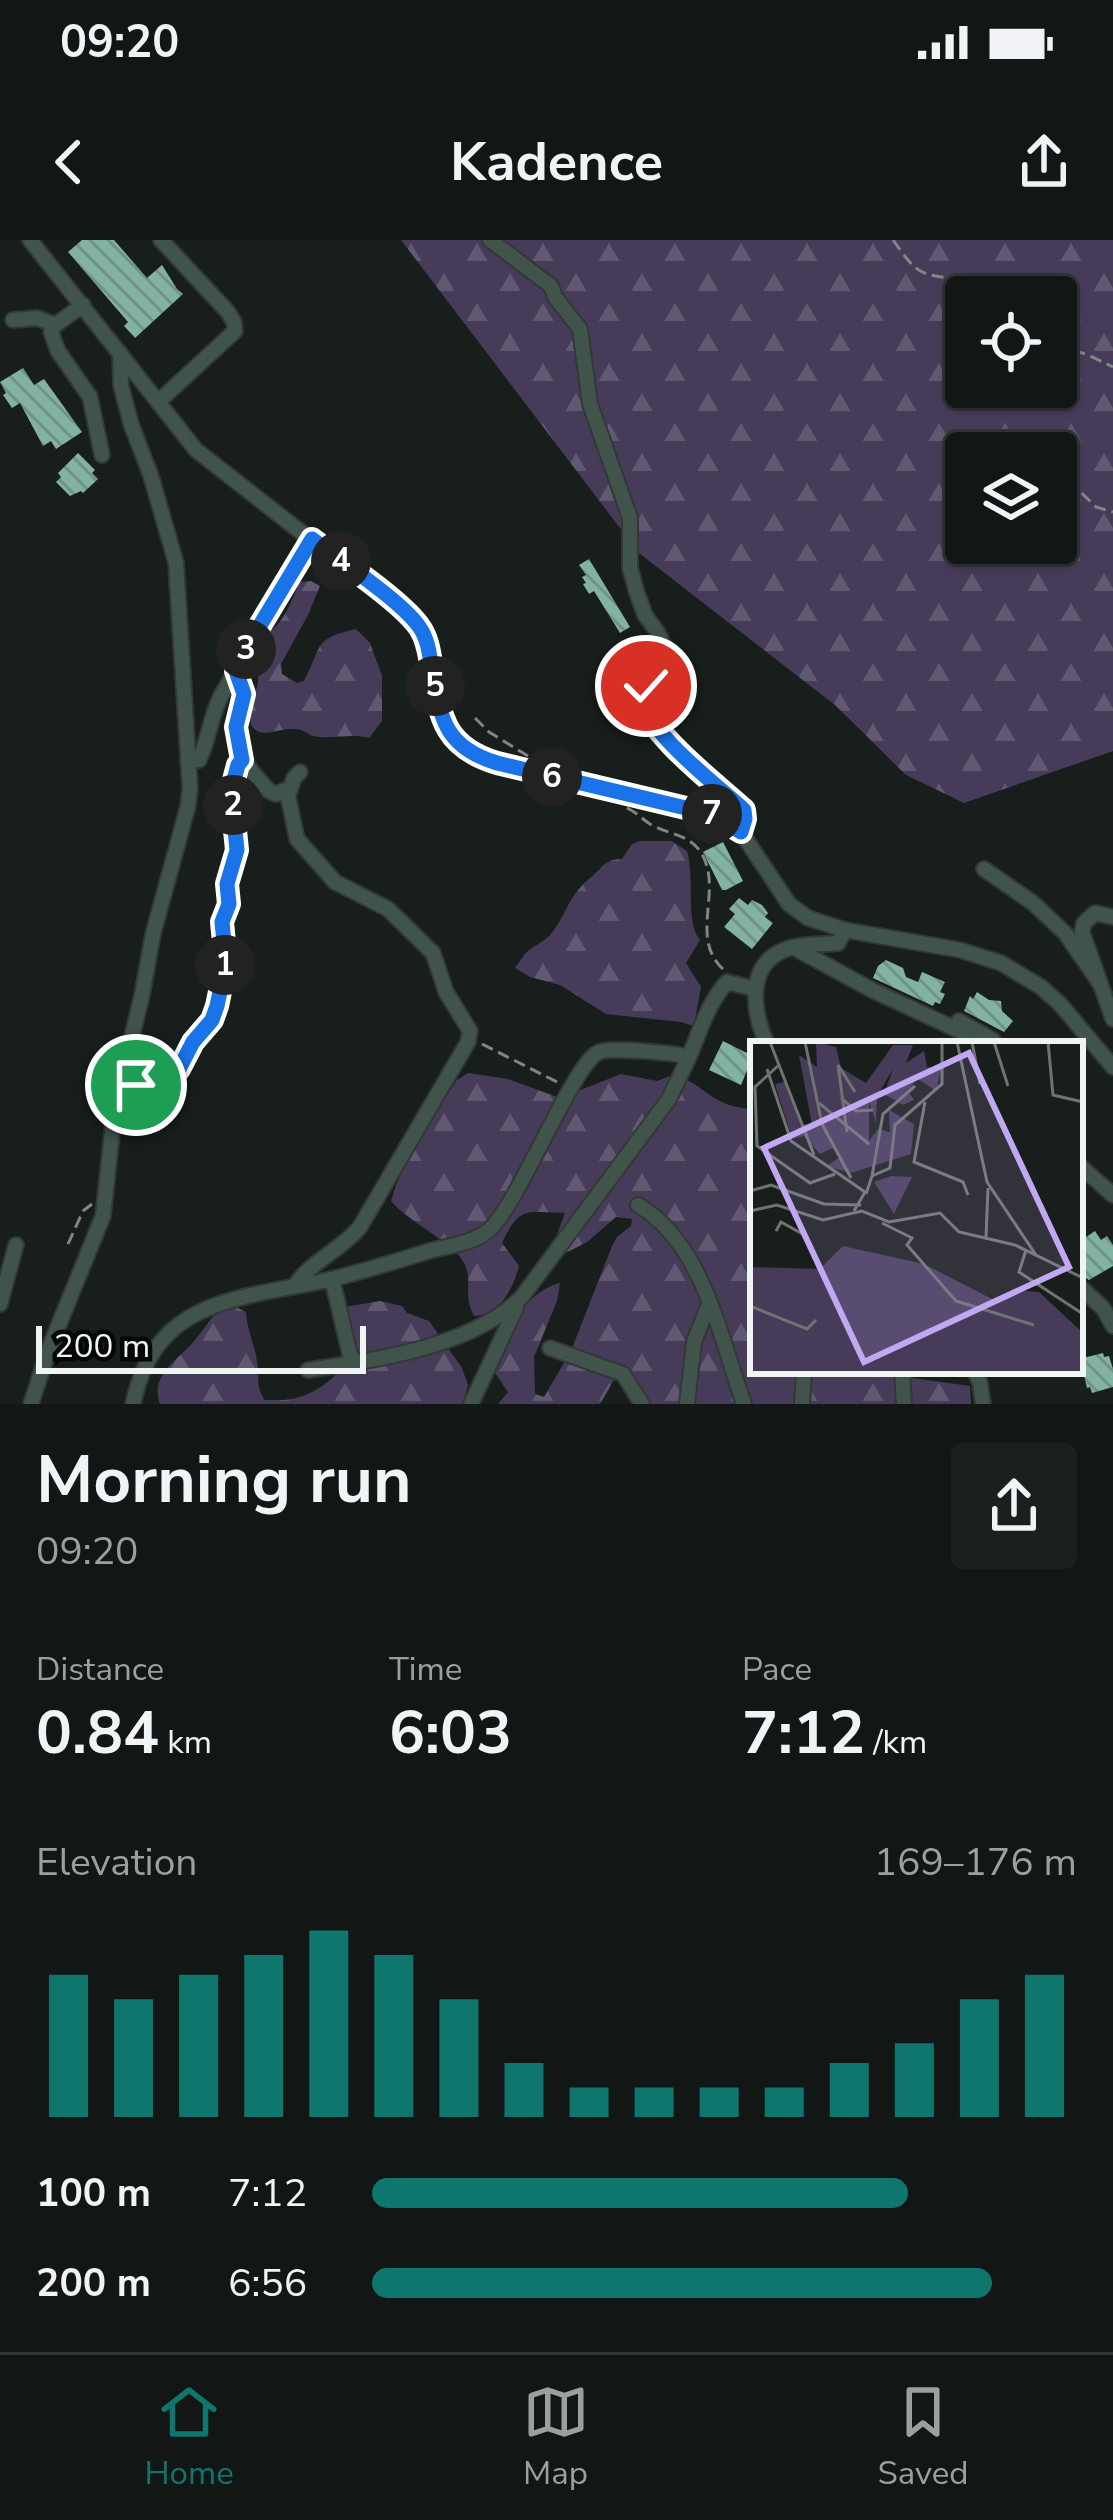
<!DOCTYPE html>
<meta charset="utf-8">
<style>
:root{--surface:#121614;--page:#1b1f1d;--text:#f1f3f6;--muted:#9c9fa0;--line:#313534;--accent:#0f766e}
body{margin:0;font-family:"Nunito Sans",sans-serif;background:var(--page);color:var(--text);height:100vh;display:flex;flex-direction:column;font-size:45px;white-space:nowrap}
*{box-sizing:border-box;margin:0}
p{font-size:39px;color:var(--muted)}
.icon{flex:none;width:66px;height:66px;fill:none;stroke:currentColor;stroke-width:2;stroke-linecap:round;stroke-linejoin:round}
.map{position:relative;height:1164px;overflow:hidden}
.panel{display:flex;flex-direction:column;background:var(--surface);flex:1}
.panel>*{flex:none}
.fabs{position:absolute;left:945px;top:36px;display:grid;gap:24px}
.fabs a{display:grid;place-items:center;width:132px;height:132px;border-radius:12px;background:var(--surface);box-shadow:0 3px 9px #0004,0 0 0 3px var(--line);font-size:60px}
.scale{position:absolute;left:36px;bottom:30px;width:330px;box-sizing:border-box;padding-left:12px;border:6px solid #f0f4f2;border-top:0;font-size:33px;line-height:42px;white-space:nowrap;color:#f0f4f2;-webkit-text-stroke:9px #050706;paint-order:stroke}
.pin{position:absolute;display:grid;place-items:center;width:102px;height:102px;color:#fff;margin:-51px;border:6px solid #fff;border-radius:50%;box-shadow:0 3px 12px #0007}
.km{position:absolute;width:60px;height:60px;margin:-30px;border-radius:50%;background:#222;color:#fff;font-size:33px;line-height:60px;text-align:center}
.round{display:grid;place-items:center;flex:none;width:126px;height:126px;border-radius:12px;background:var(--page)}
.summary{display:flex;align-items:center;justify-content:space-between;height:204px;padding:0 36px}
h1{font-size:66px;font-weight:700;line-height:90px}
.stats{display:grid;grid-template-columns:repeat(3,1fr);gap:18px;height:204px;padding:12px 36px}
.stats div{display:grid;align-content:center}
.stats b{font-size:60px;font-weight:700}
.stats small{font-size:33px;font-weight:400}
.stats p{font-size:33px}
.chart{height:336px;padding:24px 36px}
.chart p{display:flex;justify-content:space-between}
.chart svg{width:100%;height:216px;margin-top:12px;stroke:var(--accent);stroke-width:6}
ul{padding:0 36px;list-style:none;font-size:39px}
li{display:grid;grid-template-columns:192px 144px 1fr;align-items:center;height:90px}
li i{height:30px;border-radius:15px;background:var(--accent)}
.status{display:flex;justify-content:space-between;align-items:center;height:84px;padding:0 60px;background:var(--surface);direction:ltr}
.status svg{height:33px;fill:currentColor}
header{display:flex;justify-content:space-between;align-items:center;height:156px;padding:0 36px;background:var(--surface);font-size:54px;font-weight:700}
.tabs{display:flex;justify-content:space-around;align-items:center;height:168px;border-top:3px solid var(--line);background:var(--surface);font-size:33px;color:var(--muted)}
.tabs a{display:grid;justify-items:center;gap:6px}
.tabs .selected{color:var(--accent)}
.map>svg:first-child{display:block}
.forest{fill:url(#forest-firs);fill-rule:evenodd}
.building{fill:url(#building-back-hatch)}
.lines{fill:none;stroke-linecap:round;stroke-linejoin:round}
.minor-casing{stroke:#323835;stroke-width:18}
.path{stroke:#818683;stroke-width:3;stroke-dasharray:12 6;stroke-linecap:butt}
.minor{stroke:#41544c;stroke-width:14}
.route-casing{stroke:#fff;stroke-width:24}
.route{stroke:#1a73e8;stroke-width:15}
.inset-road{fill:none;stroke:#6e7471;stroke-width:3}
.view{fill:#c1a8f3;fill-opacity:0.15;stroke:#c1a8f3;stroke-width:6}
.inset-edge{fill:none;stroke:#f0f4f2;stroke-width:6}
</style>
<div class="status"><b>09:20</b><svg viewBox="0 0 49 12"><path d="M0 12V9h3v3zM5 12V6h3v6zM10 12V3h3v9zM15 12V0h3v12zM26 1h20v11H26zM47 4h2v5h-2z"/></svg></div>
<header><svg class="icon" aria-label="back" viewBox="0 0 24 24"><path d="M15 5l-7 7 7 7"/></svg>Kadence<svg class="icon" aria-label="share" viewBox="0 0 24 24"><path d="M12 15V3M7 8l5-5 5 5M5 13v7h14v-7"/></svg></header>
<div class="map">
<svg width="1113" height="1164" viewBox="0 0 1113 1164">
<defs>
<pattern id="forest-firs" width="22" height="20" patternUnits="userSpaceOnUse" patternTransform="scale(3)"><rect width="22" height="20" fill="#463c5a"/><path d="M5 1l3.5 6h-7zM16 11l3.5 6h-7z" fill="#615972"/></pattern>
<pattern id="building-back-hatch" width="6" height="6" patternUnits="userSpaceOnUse" patternTransform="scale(3)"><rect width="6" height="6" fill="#82b3a0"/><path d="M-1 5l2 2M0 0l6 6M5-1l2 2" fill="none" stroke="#719386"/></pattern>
</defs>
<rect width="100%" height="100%" fill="#181e1b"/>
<g class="forest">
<path d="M401,0H1113V511L964,563L906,535L835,465L639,313ZM966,57H1056V147H966ZM966,213H1056V303H966Z"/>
<path d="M311,341L320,346L308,375L281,424L282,434L297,443L304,441C323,406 312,399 356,389L370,403L382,436V481L369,498C350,493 332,500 313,496C307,494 303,489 296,489C278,487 255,504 249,478C246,464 257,455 258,442C260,420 247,422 259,397C283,389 290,363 300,342Z"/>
<path d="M640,601H671L687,611C695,638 685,683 700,700L686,723L701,747L694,786L681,782L606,774L560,745L530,737L515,728C519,723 522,717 527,712C535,705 544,702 551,694C567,674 568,656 590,638C603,628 604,619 622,619L632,604Z"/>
<path d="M468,833L508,839L560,858L621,834L657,841L676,834C709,849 713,867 753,869V1131H910L912,1138L970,1146L971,1164H637L618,1133L600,1164H498L508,1152L495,1133V1127C510,1093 520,1054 560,1043L557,1061L534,1117L535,1154L544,1157L571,1111L612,1006L617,997L631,986L632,979L616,977L587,1002L564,1014L556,997L565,973C527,973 520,964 502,1003L519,1026C513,1048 501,1075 474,1076C463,1055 472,1045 466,1027C458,1004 409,983 391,961C404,916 431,880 457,840Z"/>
<path d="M380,1061L402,1066L407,1073L429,1081L462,1128L468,1145L463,1164H160C149,1134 179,1120 195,1100C206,1087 213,1073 227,1063L246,1072C247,1090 255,1105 257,1122C260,1137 255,1146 265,1160C297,1163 321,1152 342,1128C349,1121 355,1114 355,1103C355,1089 344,1081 345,1067Z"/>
</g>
<g class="building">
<path d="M82,0H114L147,38L162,25L177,49L183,54L135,98L124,86L128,82L68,12Z"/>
<path d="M23,128L34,145L44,139L82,192L56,209L51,201L43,206L20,163L12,168L3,155L6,153L0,142Z"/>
<path d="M78,213L95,230L92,233L98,239L83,253L81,251L70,256L56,242L61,237L58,233Z"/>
<path d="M589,319L630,387L620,393L594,351L589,354L583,344L586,343L582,337L586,335L579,325Z"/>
<path d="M723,602L743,641L726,650H722L703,612Z"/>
<path d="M739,658L748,665L752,660L762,665L768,673L765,677L773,683L752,709L724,687L735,674L729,669Z"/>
<path d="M886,720L903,728L906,737L918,742L922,732L945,742L940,752L945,754L940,764L935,762L933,766L873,738L878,726Z"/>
<path d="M977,752L989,760L1001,761L1002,771L1013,781L1004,792L964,771L970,756L973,759Z"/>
<path d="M723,801L753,816L741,845L709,830Z"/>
<path d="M1095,991L1101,1000L1107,996L1113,1005V1026L1089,1040L1080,1034V1001Z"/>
<path d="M1103,1113L1104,1117L1109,1116L1113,1129V1147L1092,1153L1090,1147L1087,1148L1081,1122L1084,1121L1083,1118Z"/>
</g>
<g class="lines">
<g class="minor-casing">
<g id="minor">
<path d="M30,0L196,210L416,382C456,436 410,495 497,523L711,574L741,592L789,664L808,678L845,690L960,710L1001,723L1041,747L1060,764L1113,827"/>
<path d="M490,0L551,46L555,57L580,89L590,164L630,278V328L637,353L645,375L658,393L677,433C666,447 650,440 638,456C652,495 713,542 744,570L745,579L741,592"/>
<path d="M83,65L55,85L51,92L58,111L90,157L102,215"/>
<path d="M13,80L37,78L55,85"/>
<path d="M158,162L235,91L234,82L228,72L161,0"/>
<path d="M236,431L244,453L236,487L237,504L243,519L253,533L269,551L276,554L288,549"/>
<path d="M188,521L199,520C209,500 210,477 221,456L312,299"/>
<path d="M984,629L1033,663L1065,693L1101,745"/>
<path d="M1113,677L1095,673L1084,683L1082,692L1113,779"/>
<path d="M793,707L872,750L962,792L977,804"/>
<path d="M959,781L993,800"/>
<path d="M767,804C752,770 745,721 790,708C805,703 822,705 838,703L845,690"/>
<path d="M1080,926L1113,955"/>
<path d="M638,965C703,1003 720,1097 744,1164"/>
<path d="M332,1039L352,1123"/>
<path d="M296,1044C313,1020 341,1010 360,987L468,802L470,791L446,752L433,713L388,669L335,642L297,599L288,556L294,538L300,532"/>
<path d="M1080,1047L1103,1068L1113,1086"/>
<path d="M0,1064L16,1005"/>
<path d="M550,1108L623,1134L642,1164"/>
<path d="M308,1130C377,1119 469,1108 521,1058L669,859L689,817"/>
<path d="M902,1131L904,1164"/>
<path d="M975,1131L980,1143L983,1164"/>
<path d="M31,1164L49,1109L103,976L115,866L142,755L153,694L188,566L190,548L176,323L151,236L131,184L121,146L120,113"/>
<path d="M133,1164C155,1055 245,1059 332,1039C365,1031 397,1021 429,1011C447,1006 475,1003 489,990C520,962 573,823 599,812C611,807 675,813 689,817C700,791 708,763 727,742L755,749"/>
<path d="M471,1164L516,1068"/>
<path d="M687,1164L694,1102L709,1064"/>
<path d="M802,1164L804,1131"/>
</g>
</g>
<g class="path">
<path d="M893,0C918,35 919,35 961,39L977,57"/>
<path d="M1056,106L1086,114L1113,127"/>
<path d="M1056,228L1096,267L1113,272"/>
<path d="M475,478L489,492L528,516"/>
<path d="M627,568C636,572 642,579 650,584C667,594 688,594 700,611C725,648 688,697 723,729"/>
<path d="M482,804L559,843"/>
<path d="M133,845L167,838L179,829L193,802L212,780L217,766L226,723L222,682L229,664L227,644L237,610L231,557L237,529"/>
<path d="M68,1004L83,971L92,964"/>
</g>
<use href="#minor" class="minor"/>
</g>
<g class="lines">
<g class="route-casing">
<path id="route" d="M136,845L167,838L179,829L193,802L212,780L217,766L226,723L222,682L229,664L227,644L237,610L231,551L238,525L242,520L236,487L244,454L236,431L244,412L312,299C339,320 403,362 420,388C427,398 429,411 431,423C440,474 441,506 497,523L711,574L741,592L745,579L744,570C711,540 654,498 638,456L646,446"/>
</g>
<use href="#route" class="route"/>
</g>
<g transform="translate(750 801)">
<rect width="333" height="333" fill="#181e1b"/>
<path d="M66,1L86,6L91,27L116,42L143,4H163L156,22L174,10L177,26L191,27L186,50L167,37L158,50L164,59L153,64L134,53L143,28L127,55L126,82L119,60V100L128,88L140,91L139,69L164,83L161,113L101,132L76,125L89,117L83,107L70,113L54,95L42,98L25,43L35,41L54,83L62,84L49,14L67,26ZM141,135L162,136L144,173L124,141ZM93,205L174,223L246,260L263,249L289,251L333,292V332H0V226L70,228Z" fill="#463c5a"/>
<path class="inset-road" d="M20,1L64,114M55,1L72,83L101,137M207,1L237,141L286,214M222,1L230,43M244,1L258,45M298,1L303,54L333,61M30,23L5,46L7,105L60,142L85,133M17,28L41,100L115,151L104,170M91,57L106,70L123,69M175,61L164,121L213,141L218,154M69,62L119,103M97,91L88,24L105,51M122,135L133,73L165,45M0,150L21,144L74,163L111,164M116,153L122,135L140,127L145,84L192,43V1M0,170L27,164L73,179L112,170L139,181L190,172L209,191L265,204L333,237M132,182L162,197L157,204L206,260L284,284M26,190L31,181L58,196M236,197L238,147M276,209L269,231L333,273M0,265L57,288L66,279"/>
<path class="view" d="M219,12L319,226L114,321L14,107Z"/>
<rect width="333" height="333" class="inset-edge"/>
</g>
</svg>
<div class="fabs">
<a><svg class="icon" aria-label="locate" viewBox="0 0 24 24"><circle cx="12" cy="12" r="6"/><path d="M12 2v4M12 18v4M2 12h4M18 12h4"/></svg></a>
<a><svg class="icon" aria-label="layers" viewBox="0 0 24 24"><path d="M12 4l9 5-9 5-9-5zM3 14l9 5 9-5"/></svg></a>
</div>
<div class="scale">200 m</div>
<div class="pin" style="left:136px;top:845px;background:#1e9e55"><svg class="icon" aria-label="arrive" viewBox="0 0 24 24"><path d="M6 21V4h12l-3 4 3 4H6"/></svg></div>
<div class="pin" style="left:646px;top:446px;background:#d93025"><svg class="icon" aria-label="check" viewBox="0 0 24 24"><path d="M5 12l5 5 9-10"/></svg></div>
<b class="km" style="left:225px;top:725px">1</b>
<b class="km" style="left:233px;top:565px">2</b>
<b class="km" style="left:246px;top:409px">3</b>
<b class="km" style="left:341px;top:321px">4</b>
<b class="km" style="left:435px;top:446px">5</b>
<b class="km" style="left:552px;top:537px">6</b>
<b class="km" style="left:712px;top:574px">7</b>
</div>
<section class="panel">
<div class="summary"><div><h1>Morning run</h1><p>09:20</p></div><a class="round"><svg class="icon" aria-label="share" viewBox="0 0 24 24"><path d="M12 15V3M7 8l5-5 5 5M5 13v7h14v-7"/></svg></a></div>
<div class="stats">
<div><p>Distance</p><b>0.84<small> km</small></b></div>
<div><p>Time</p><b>6:03</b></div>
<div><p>Pace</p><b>7:12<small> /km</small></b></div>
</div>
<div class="chart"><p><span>Elevation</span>169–176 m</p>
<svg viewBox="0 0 160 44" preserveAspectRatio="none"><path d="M5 44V15M15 44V20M25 44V15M35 44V11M45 44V6M55 44V11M65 44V20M75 44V33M85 44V38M95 44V38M105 44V38M115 44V38M125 44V33M135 44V29M145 44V20M155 44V15"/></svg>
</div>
<ul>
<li><b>100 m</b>7:12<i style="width:76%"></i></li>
<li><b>200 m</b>6:56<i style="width:88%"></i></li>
</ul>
</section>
<nav class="tabs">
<a class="selected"><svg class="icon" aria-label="home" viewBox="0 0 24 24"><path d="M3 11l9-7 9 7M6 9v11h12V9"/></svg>Home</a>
<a><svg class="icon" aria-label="map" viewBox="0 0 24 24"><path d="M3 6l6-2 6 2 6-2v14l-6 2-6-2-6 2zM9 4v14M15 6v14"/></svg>Map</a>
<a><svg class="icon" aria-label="saved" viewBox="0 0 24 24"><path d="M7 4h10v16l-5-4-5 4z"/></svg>Saved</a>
</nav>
